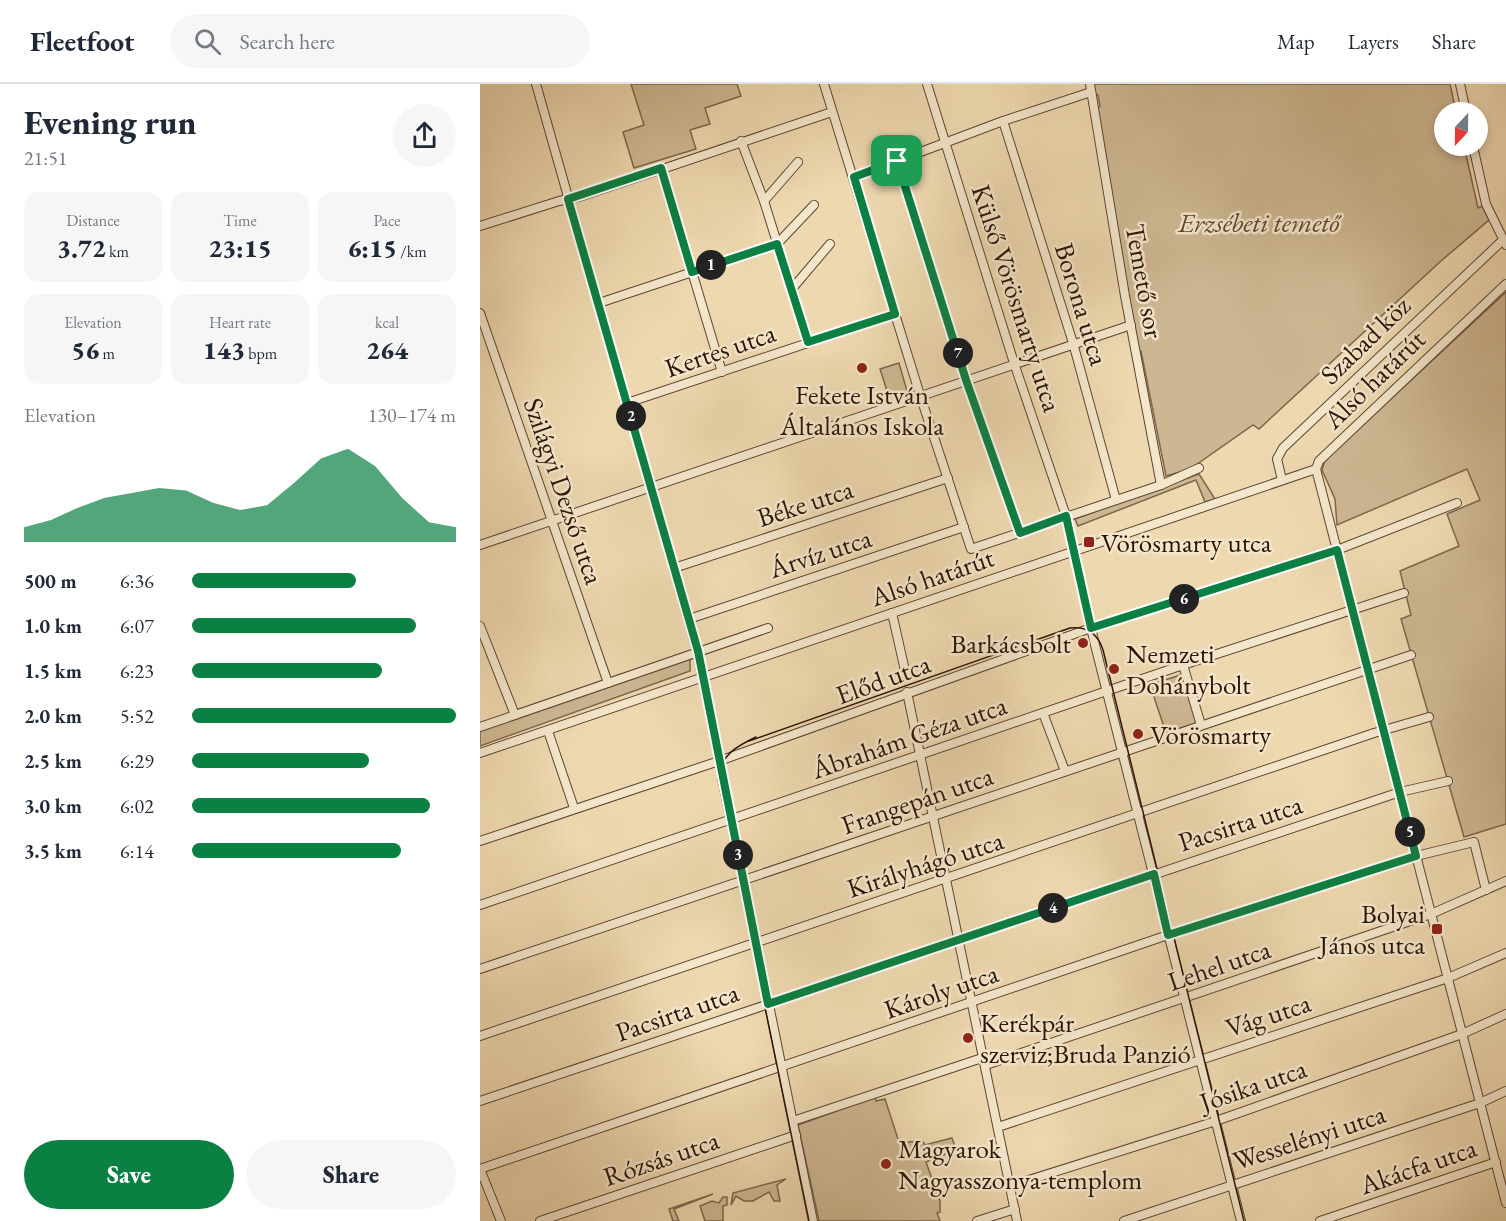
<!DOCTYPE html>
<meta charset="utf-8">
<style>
:root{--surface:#fff;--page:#f6f6f7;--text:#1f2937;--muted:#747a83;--line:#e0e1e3;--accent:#0b8043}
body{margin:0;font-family:"EB Garamond",serif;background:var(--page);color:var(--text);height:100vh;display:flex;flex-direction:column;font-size:22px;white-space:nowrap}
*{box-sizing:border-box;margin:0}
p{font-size:20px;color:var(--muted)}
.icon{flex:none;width:33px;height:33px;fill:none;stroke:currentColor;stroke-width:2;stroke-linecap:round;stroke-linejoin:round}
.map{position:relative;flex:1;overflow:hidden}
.side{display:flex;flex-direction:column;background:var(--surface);width:480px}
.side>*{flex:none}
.needle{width:39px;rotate:202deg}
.tools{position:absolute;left:954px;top:18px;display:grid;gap:12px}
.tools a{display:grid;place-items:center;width:54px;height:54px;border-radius:50%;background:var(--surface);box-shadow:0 3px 9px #0003;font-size:30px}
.pin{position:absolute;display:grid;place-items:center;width:51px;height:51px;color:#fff;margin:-26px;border-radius:12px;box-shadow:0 3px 9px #0006}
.km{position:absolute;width:30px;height:30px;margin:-15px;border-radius:50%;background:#222;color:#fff;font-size:16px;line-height:30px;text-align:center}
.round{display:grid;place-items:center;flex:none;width:63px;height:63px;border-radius:32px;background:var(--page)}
.summary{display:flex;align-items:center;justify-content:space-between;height:102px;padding:0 24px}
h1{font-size:33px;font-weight:800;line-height:45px}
.metrics{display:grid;grid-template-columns:repeat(3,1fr);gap:9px;height:102px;padding:6px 24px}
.metrics div{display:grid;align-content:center;border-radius:15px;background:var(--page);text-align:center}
.metrics b{font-size:26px;font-weight:800}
.metrics small{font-size:16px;font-weight:400}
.metrics p{font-size:16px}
.chart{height:168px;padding:12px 24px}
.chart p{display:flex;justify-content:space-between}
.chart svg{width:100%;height:108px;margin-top:6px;fill:var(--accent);opacity:.7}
.action{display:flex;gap:12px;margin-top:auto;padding:12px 24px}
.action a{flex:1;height:69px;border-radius:36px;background:var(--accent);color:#fff;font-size:24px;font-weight:800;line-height:69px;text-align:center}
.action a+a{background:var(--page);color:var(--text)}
ul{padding:0 24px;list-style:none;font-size:20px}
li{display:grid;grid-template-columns:96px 72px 1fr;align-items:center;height:45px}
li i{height:15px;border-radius:8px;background:var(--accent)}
header{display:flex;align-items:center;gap:36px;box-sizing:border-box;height:84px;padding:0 30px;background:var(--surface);border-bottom:2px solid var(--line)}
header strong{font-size:28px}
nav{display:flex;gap:33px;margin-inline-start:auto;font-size:21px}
.search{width:420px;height:54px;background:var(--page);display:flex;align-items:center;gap:15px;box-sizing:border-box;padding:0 21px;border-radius:33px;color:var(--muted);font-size:22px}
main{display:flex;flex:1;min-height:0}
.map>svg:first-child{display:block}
.green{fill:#cdb792;stroke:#7c664c;stroke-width:1.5}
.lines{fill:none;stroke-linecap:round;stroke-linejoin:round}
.minor-casing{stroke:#5c4531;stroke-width:10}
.minor{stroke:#f4e6cb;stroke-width:8}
.tram{stroke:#2c1407;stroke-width:1.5}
.route-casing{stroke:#fff;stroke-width:12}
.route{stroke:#0b8043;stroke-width:8}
.poi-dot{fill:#8f2418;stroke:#f4e6cb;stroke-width:2}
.labels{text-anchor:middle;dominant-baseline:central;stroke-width:5;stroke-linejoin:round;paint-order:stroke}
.park-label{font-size:27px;font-style:italic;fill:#5c4531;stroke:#f4e6cb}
.street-label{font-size:27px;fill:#2c1407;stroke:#f4e6cb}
.poi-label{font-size:27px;fill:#2c1407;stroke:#f4e6cb;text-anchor:start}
</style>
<header>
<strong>Fleetfoot</strong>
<div class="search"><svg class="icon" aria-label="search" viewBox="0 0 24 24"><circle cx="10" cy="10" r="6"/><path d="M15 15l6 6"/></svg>Search here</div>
<nav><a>Map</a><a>Layers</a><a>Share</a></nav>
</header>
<main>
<section class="side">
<div class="summary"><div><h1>Evening run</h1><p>21:51</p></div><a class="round"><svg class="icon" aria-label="share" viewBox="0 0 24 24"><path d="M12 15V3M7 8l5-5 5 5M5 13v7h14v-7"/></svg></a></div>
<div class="metrics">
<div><p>Distance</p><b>3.72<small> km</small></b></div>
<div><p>Time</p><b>23:15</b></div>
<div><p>Pace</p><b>6:15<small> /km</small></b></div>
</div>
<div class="metrics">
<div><p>Elevation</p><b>56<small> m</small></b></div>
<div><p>Heart rate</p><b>143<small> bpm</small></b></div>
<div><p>kcal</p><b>264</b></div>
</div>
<div class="chart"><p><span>Elevation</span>130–174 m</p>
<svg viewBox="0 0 160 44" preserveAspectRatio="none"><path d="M0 44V38L10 35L20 30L30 26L40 24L50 22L60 23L70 28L80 31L90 29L100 20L110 10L120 6L130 13L140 26L150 36L160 38V44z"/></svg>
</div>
<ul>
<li><b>500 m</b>6:36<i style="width:62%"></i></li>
<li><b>1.0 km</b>6:07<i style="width:85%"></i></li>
<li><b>1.5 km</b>6:23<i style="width:72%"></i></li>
<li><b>2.0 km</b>5:52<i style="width:100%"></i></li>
<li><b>2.5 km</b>6:29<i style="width:67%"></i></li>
<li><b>3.0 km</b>6:02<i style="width:90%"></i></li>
<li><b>3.5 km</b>6:14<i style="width:79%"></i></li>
</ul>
<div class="action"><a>Save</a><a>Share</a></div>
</section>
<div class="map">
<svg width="1026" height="1137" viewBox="0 0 1026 1137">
<rect width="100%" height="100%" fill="#eed8af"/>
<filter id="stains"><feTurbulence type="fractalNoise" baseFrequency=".00333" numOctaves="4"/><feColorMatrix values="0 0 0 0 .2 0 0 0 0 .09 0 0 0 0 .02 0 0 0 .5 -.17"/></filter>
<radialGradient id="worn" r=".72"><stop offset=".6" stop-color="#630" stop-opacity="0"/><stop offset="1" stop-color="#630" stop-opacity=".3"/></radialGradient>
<g class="green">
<path d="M151,0H257L261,12L225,24L230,40L210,46L216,65L154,84L143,48L164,41Z"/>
<path d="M612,0H970L976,28H964V62H984L998,124L1002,122L1009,136L961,177L779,345L773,341L710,385L686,392L661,267H657L624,61L616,26L620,22L618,11L613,9Z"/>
<path d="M1026,208V740L984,753L921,535L931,531L920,487L979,462L967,430L1000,416L987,385L857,441L855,415L842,386L845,376Z"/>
<path d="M419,279L427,307L409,313L400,285Z"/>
<path d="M719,390L735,415L725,418L716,396L598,442L595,435Z"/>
<path d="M206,573L210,575V587L0,662V645Z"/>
<path d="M703,590L719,638L686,649L670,601Z"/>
<path d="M395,1013L396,1017L405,1015L418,1055L423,1059L442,1056L445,1061L472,1054L476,1066L446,1078L460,1117V1128L457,1129L460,1137H339L318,1041Z"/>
<path d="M306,1095L297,1101L300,1117H294L289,1108L273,1117H264L256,1112L251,1121L253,1109Z"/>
<path d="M233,1110L194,1125L199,1137H193L189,1125Z"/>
<path d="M243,1113H247V1121L243,1122V1137H225L220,1122L232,1117L239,1119Z"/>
</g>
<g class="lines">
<g class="minor-casing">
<g id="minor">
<path d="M56,0L217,567L333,1137"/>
<path d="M344,0L440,311L491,465L681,401L719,384"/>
<path d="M447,0L534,279L586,432L615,561L761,1137"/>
<path d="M610,0L645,212L681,401"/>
<path d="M980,0L986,28"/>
<path d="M523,37L593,259L636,416"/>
<path d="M261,57L284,117L328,258"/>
<path d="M993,62L1006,120L1026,161"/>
<path d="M417,77L486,296L540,449"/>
<path d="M181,84L242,288"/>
<path d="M374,93L523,37L611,8"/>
<path d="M284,117L318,78"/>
<path d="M0,142L79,117L99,113L352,28"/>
<path d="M311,206L350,160"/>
<path d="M119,219L297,160L334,121"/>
<path d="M0,229L128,599"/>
<path d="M147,319L415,230"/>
<path d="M836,385L1026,1119"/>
<path d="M836,385L839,377L1026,200"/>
<path d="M802,396L797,375L803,364L1023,156"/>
<path d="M0,461L651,241"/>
<path d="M194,484L468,394"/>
<path d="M412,529L426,591"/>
<path d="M209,535L484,443"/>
<path d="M0,542L35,631"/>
<path d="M703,581L721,641"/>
<path d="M427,608L537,1137"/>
<path d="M563,629L585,687"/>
<path d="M0,643L288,544"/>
<path d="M68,647L94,724"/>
<path d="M0,669L836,385"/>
<path d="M0,757L239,677L611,544L857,466L977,419"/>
<path d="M0,821L703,581L924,509"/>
<path d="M0,885L931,571"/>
<path d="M0,952L894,649L949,633"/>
<path d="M506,981L951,830L1026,797"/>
<path d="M0,1017L920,708L968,697"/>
<path d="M313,1037L505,973"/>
<path d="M518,1043L968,894L1026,869"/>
<path d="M0,1085L685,852L936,772L994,758L1006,806"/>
<path d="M0,1085L21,1137"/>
<path d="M530,1102L736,1037L982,950L1026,930"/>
<path d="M60,1137L316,1051"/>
<path d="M497,1137L535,1125"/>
<path d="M644,1137L1000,1019L1026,1007"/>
<path d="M840,1137L1016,1078"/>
</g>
</g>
<use href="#minor" class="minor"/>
<g class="tram">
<path d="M276,653C257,662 240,671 238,695L329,1137"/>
<path d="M269,657L590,544C607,542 618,550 623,566L764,1137"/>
</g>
</g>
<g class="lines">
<g class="route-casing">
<path id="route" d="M417,77L486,296L540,449L586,432L611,544L857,466L936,772L688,851L674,790L288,920L218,567L88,115L181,84L212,188L297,160L328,258L415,230L374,93Z"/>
</g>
<use href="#route" class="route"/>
</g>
<g class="poi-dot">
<circle cx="382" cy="284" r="6"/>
<rect x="603" y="452" width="12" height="12" rx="3"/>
<circle cx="603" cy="559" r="6"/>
<circle cx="634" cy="585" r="6"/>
<circle cx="658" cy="650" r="6"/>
<rect x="951" y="839" width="12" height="12" rx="3"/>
<circle cx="488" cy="954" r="6"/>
<circle cx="406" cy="1080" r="6"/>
</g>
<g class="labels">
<g class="park-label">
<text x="779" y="138">Erzsébeti temető</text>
</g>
<g class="street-label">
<text transform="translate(665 197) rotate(80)">Temető sor</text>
<text transform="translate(537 214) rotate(72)">Külső Vörösmarty utca</text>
<text transform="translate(602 220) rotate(73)">Borona utca</text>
<text transform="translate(885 256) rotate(-44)">Szabad köz</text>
<text transform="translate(240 266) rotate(-19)">Kertes utca</text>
<text transform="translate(894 295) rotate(-44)">Alsó határút</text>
<text transform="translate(84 407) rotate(71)">Szilágyi Dezső utca</text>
<text transform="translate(325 419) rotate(-18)">Béke utca</text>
<text transform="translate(340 469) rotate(-18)">Árvíz utca</text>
<text transform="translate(452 493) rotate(-19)">Alsó határút</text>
<text transform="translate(403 595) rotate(-20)">Előd utca</text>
<text transform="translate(429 653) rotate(-19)">Ábrahám Géza utca</text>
<text transform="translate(437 716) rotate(-19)">Frangepán utca</text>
<text transform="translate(760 739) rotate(-18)">Pacsirta utca</text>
<text transform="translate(445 780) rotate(-18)">Királyhágó utca</text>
<text transform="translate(739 881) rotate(-19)">Lehel utca</text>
<text transform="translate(461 907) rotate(-19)">Károly utca</text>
<text transform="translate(197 928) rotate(-19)">Pacsirta utca</text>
<text transform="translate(788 931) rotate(-18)">Vág utca</text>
<text transform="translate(773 1001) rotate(-19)">Jósika utca</text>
<text transform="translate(829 1053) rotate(-18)">Wesselényi utca</text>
<text transform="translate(181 1074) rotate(-19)">Rózsás utca</text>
<text transform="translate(938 1082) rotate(-19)">Akácfa utca</text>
</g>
<g class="poi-label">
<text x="382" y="310" text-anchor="middle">Fekete István<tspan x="382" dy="31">Általános Iskola</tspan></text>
<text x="621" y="458">Vörösmarty utca</text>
<text x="591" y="559" text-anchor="end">Barkácsbolt</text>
<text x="646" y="569">Nemzeti<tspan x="646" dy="31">Dohánybolt</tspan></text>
<text x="670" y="650">Vörösmarty</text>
<text x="945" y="829" text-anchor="end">Bolyai<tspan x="945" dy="31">János utca</tspan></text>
<text x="500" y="938">Kerékpár<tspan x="500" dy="31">szerviz;Bruda Panzió</tspan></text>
<text x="418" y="1064">Magyarok<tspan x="418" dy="31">Nagyasszonya-templom</tspan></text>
</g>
</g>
<rect width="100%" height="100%" filter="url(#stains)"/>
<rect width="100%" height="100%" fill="url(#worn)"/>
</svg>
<div class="tools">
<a><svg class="needle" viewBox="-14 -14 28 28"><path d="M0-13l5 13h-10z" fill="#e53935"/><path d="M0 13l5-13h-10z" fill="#747a83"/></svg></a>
</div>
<div class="pin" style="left:417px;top:77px;background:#1e9e55"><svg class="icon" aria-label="arrive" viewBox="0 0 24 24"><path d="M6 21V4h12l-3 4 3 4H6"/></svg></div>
<b class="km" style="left:231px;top:181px">1</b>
<b class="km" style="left:151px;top:332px">2</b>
<b class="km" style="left:258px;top:771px">3</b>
<b class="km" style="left:573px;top:824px">4</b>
<b class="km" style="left:930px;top:748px">5</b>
<b class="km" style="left:704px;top:515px">6</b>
<b class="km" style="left:478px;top:269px">7</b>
</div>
</main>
